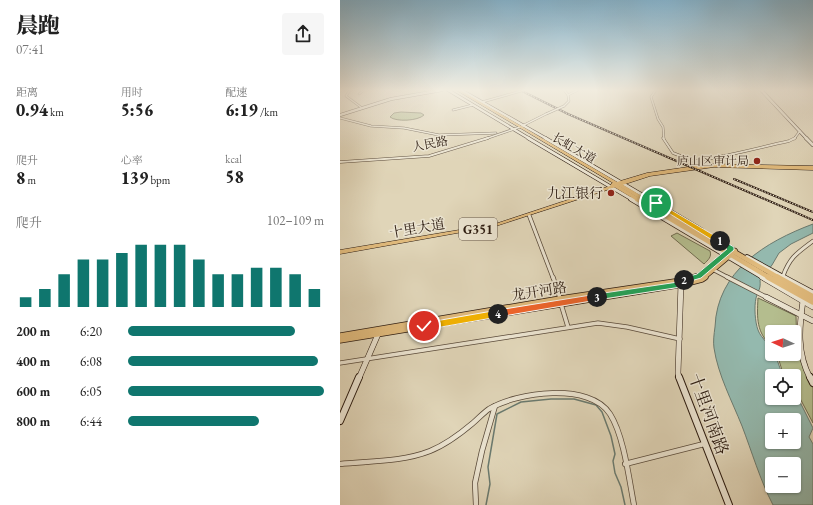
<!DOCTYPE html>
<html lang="zh">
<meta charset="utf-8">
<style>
:root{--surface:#fff;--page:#f6f6f6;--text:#222;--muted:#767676;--accent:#0f766e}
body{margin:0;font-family:"EB Garamond","Noto Serif SC",serif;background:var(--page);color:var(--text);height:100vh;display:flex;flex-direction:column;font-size:15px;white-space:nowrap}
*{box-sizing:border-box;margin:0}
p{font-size:13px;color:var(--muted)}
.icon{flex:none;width:22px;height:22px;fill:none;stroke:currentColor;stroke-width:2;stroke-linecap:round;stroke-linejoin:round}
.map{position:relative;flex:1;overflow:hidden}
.sheet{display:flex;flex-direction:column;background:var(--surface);width:340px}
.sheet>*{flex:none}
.needle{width:26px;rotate:273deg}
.buttons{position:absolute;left:425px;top:325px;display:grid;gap:8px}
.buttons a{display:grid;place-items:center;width:36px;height:36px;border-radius:4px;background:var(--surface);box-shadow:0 1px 3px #0004;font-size:20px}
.pin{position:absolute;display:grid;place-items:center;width:34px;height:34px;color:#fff;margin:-17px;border:2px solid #fff;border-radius:50%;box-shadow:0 1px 4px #0007}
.km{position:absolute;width:20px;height:20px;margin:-10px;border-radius:50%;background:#222;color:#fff;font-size:11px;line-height:20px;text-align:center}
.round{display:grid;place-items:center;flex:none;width:42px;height:42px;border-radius:4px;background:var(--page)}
.summary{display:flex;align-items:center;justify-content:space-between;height:68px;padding:0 16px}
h1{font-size:22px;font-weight:800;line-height:30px}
.stats{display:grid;grid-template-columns:repeat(3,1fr);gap:6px;height:68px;padding:4px 16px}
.stats div{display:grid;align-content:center}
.stats b{font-size:17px;font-weight:800}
.stats small{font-size:11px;font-weight:400}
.stats p{font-size:11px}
.chart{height:112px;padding:8px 16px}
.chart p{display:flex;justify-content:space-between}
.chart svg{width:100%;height:72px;margin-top:4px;stroke:var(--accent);stroke-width:6}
ul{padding:0 16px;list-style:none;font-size:13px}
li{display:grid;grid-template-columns:64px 48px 1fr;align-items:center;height:30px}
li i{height:10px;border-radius:5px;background:var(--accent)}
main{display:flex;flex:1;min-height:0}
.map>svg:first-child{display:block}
.green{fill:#b4bd8e;stroke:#706c4f}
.water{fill:#94b9ae;stroke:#6a7a6f;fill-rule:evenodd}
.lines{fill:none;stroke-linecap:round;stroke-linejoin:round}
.stream{stroke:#6a7a6f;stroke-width:1.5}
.street-far4-casing{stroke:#594a3a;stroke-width:2.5}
.street-far3-casing{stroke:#594a3a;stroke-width:3}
.street-far2-casing{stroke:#594a3a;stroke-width:4.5}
.street-far1-casing{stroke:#594a3a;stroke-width:5}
.street-casing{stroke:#594a3a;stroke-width:6}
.secondary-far4-casing{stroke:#2c1b10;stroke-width:3.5}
.secondary-far3-casing{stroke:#2c1b10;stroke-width:4}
.secondary-far2-casing{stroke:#2c1b10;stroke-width:5.5}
.secondary-far1-casing{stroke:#2c1b10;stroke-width:6}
.secondary-casing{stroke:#2c1b10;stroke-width:8}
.primary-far2-casing{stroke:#2c1b10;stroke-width:4.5}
.primary-far1-casing{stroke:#2c1b10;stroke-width:6}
.primary-casing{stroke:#2c1b10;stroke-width:7}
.highway-casing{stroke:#2c1b10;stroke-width:1}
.street-far4{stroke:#ebe4d1;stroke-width:1.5}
.street-far3{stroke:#ebe4d1;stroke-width:2}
.street-far2{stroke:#ebe4d1;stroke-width:3}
.street-far1{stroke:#ebe4d1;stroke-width:3.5}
.street{stroke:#ebe4d1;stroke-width:4.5}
.secondary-far4{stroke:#ebe4d1;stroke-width:2.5}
.secondary-far3{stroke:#ebe4d1;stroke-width:3}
.secondary-far2{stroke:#ebe4d1;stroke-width:4}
.secondary-far1{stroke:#ebe4d1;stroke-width:5}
.secondary{stroke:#ebe4d1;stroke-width:6}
.primary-far2{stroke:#e0ba7c;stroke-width:3.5}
.primary-far1{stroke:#e0ba7c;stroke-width:4.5}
.primary{stroke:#e0ba7c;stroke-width:5.5}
.highway{fill:#e0ba7c;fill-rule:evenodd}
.rail-casing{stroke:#2c1b10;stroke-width:2}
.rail{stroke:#ebe4d1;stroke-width:1;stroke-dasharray:1.5;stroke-linecap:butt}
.street-bridge-casing{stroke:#594a3a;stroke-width:2.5;stroke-linecap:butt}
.street-bridge{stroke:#ebe4d1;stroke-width:1.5}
.split-1{fill:#f5b400;stroke:#fff}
.split-2{fill:#22a559;stroke:#fff}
.split-3{fill:#22a559;stroke:#fff}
.split-4{fill:#f0652b;stroke:#fff}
.split-5{fill:#f5b400;stroke:#fff}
.poi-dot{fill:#8f2418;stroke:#ebe4d1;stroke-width:1.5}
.labels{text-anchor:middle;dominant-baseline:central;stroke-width:3;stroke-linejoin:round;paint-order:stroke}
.far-street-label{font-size:12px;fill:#2c1b10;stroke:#ebe4d1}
.far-poi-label{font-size:12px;fill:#2c1b10;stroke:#ebe4d1;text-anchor:end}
.shield{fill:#ebe4d1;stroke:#65574a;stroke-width:1}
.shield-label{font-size:13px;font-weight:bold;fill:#2c1b10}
.poi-label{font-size:14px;fill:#2c1b10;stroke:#ebe4d1;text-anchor:end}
.street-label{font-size:14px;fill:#2c1b10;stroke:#ebe4d1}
.near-street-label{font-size:17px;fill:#2c1b10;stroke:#ebe4d1}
</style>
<main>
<section class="sheet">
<div class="summary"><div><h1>晨跑</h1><p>07:41</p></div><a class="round"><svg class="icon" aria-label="share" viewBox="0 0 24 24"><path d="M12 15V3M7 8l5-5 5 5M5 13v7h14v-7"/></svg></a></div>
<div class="stats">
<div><p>距离</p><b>0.94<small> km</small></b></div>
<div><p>用时</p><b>5:56</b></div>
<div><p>配速</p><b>6:19<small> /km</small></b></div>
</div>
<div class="stats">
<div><p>爬升</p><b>8<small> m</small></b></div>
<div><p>心率</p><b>139<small> bpm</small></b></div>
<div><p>kcal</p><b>58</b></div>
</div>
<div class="chart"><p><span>爬升</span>102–109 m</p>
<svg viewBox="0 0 160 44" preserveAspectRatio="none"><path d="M5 44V38M15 44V33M25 44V24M35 44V15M45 44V15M55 44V11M65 44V6M75 44V6M85 44V6M95 44V15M105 44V24M115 44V24M125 44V20M135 44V20M145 44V24M155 44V33"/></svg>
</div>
<ul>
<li><b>200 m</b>6:20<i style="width:85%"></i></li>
<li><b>400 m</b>6:08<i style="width:97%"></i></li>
<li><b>600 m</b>6:05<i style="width:100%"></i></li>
<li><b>800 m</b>6:44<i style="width:67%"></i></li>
</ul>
</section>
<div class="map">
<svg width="473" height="505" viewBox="0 0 473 505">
<rect width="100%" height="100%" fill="#e0d5b8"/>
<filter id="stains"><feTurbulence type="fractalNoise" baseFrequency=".005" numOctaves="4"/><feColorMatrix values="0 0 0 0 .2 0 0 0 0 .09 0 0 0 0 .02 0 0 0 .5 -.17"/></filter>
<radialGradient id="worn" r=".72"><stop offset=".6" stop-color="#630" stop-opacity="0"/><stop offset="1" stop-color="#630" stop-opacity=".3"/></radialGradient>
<g class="green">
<path d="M61,112L81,113L84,115C78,121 56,122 50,117L54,113Z"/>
<path d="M337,233L370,251C372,257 368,260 364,264L331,236Z"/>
<path d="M418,298L456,316L457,351L468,378L473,386V423L454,387V376H447L442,370L437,354H454V332H432V347C416,332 417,318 418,298Z"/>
</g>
<path class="water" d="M473,224V233L451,244L439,253L432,265L420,280C421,290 418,290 416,298C414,307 415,322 418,330C421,339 432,345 432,354H435L441,371L444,376H432V398H454V390L473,428L469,437L473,444V505H433C420,480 412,452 402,426C392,401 378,375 374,348C373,342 374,334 375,327C377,271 425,242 473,224ZM432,420H454V442H432ZM432,464H454V486H432Z"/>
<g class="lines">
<path class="stream" d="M146,505L150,484L148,467L157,414L181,402L211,399H234L256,405L262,412L271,436L275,454L273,461L275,473L281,487L285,505"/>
<g class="street-far4-casing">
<g id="street-far4">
<path d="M10,90L6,96L22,108"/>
<path d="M224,90L228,95L229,101L224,106"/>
<path d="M316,90L311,97L318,119L323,127L324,139"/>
<path d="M19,94L24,90"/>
<path d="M228,95L238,90"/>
<path d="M142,102L167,95"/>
<path d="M113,110L133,105"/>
<path d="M0,118L31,126L64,128L99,135L156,133"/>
<path d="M182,126L206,114"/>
<path d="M145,139L180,127"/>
<path d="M454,139L460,131"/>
</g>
</g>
<g class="street-far3-casing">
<g id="street-far3">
<path d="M323,138L333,153L364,165"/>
<path d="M354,161C386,157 417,148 449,141L455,138"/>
<path d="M0,162L89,156L148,138"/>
</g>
</g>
<g class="street-far2-casing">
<g id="street-far2">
<path d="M189,215L213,278"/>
<path d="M372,269L389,278"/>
<path d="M443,276C450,257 457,253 473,241"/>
</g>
</g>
<g class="street-far1-casing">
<g id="street-far1">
<path d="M213,277L220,298"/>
<path d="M387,277L426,297"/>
<path d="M221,304L228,327"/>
<path d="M0,363L258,323L287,327L340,339"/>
</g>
</g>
<g class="street-casing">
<g id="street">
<path d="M0,464C30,461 62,462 90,451C105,445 120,434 133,423C138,419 143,413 149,409C177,392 250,382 270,414C284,436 289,479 294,505"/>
<path d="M285,464L364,444"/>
<path d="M136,505L135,483L142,451L155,406"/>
</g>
</g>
<g class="secondary-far4-casing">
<g id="secondary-far4">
<path d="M108,90L190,139"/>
<path d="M121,90L207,139"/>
<path d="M421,90L467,139"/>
<path d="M0,115L51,99L102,90"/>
</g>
</g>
<g class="secondary-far3-casing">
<g id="secondary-far3">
<path d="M188,138L293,200"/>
<path d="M205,138L311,200"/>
<path d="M466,138L473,145"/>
</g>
</g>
<g class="secondary-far2-casing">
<g id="secondary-far2">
<path d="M291,199L424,278"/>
<path d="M309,199L361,230"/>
<path d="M407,257L445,278"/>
</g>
</g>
<g class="secondary-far1-casing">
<g id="secondary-far1">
<path d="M422,277L473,307"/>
<path d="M443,277L473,293"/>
<path d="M426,297L473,321"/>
<path d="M463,301C459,328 457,353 470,378"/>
<path d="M19,378L39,332"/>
<path d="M339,378L338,373L341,283"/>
</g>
</g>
<g class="secondary-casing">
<g id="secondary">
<path d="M339,377L389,505"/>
<path d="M470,377L473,383"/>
<path d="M0,421L19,377"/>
</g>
</g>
<g class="primary-far2-casing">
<g id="primary-far2">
<path d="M280,185L305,200"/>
<path d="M276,186L299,200"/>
</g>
</g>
<g class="primary-far1-casing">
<g id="primary-far1">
<path d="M297,199L430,278"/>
<path d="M303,199L439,278"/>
<path d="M352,278L359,276L392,249"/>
<path d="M363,278L395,251"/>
</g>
</g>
<g class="primary-casing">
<g id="primary">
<path d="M428,277L473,302"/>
<path d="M437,277L473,297"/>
<path d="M0,336L220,299L341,281L356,277"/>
<path d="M0,340L343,284L362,279L365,277"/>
</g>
</g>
<g class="highway-casing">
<path id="highway" d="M120,90L277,182L307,173L369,164L473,166V170L374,167L310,176L156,226L0,254V250L155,224L270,186L272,183H273L116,90Z"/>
</g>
<use href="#street-far4" class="street-far4"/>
<use href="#street-far3" class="street-far3"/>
<use href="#street-far2" class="street-far2"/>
<use href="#street-far1" class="street-far1"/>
<use href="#street" class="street"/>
<use href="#secondary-far4" class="secondary-far4"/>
<use href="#secondary-far3" class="secondary-far3"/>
<use href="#secondary-far2" class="secondary-far2"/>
<use href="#secondary-far1" class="secondary-far1"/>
<use href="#secondary" class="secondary"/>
<use href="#primary-far2" class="primary-far2"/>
<use href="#primary-far1" class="primary-far1"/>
<use href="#primary" class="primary"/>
<use href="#highway" class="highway"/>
<g class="rail-casing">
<g id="rail">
<path d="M180,90L228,114L473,220"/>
<path d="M394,179L473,212"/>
</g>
</g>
<use href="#rail" class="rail"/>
<g class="street-bridge-casing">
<g id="street-bridge">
<path d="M167,95L184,90"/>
<path d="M206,114L224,106"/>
</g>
</g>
<use href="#street-bridge" class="street-bridge"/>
</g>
<linearGradient id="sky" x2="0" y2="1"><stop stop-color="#86b6d1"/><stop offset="0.56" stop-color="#f1ecdf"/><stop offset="1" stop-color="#f1ecdf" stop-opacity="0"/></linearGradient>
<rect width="473" height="161" fill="url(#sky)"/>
<path class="split-1" d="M316,201L382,240V243H377L314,204L313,203Z"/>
<path class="split-2" d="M380,239L394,247V250L361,278L344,283L342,282V278L357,274L387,249L377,243V240Z"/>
<path class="split-3" d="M344,277L348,280L344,286L341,287L257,300L253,297L257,294L338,282L339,279Z"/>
<path class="split-4" d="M257,294L261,297L257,300L158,317L154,314L158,310Z"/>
<path class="split-5" d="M158,310L162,314L158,317L84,330L80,326L84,323Z"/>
<g class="poi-dot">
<circle cx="417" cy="161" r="4"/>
<circle cx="271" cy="193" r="4"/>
</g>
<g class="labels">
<g class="far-street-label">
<text transform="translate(90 144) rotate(-11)">人民路</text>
<text transform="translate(234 148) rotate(30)">长虹大道</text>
</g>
<g class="far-poi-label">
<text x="409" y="161">庐山区审计局</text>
</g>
<rect class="shield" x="119" y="218" width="38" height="22" rx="3"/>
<g class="shield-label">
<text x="138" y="229">G351</text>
</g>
<g class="poi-label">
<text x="263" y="193">九江银行</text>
</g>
<g class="street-label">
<text transform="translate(77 228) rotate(-10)">十里大道</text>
<text transform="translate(199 291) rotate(-9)">龙开河路</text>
</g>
<g class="near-street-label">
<text transform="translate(369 414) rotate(70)">十里河南路</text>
</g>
</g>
<rect width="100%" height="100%" filter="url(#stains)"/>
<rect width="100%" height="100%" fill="url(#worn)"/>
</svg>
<div class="buttons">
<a><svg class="needle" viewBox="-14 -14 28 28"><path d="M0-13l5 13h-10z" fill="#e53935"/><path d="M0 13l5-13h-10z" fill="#767676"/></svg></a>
<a><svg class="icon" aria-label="locate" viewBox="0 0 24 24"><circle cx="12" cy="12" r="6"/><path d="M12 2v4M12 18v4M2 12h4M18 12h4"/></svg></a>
<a>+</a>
<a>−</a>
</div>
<div class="pin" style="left:316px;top:203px;background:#1e9e55"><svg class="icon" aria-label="arrive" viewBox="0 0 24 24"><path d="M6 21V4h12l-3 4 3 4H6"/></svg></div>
<div class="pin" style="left:84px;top:326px;background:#d93025"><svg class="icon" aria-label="check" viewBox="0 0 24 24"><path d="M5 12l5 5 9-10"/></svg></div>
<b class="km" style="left:380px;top:241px">1</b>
<b class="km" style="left:344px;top:280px">2</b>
<b class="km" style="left:257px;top:297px">3</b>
<b class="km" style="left:158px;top:314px">4</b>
</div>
</main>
